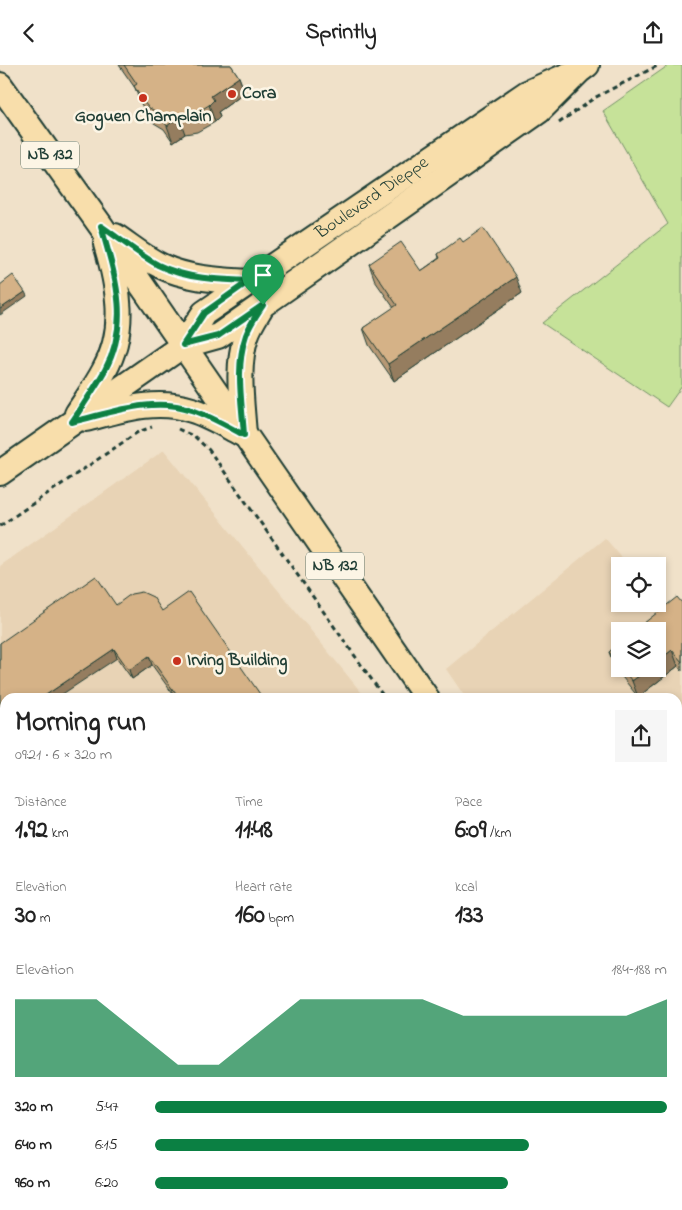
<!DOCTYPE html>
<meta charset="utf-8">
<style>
:root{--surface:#fff;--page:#f6f6f6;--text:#222;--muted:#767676;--accent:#0b8043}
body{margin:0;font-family:"Indie Flower",sans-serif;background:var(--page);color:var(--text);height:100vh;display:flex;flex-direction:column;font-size:19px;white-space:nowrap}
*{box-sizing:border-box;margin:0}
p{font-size:16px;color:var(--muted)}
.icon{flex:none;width:28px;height:28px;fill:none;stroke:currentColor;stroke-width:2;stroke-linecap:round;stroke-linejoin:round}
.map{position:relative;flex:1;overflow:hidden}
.side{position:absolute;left:0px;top:628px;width:682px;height:518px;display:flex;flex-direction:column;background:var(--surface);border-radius:15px 15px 0 0;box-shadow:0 2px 8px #0003}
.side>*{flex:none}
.fabs{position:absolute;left:611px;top:492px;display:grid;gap:10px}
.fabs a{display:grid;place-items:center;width:55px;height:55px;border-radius:0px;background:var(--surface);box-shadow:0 2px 8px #0003;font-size:25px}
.pin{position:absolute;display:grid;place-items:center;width:42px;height:42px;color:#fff;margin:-51px -21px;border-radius:50% 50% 50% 0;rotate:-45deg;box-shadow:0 0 5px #0007}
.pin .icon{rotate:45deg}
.round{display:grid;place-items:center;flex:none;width:52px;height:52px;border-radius:0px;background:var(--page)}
.summary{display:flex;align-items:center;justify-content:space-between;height:85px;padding:0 15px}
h1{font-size:28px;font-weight:700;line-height:38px}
.figures{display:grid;grid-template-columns:repeat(3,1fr);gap:8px;height:85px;padding:5px 15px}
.figures div{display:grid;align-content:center}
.figures b{font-size:25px;font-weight:700}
.figures small{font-size:14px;font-weight:400}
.figures p{font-size:14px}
.chart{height:140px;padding:10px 15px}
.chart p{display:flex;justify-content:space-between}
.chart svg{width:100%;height:90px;margin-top:5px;fill:var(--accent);opacity:.7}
ul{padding:0 15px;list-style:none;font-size:16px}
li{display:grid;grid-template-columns:80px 60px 1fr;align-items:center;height:38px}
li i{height:12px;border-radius:6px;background:var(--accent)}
header{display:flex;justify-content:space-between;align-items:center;height:65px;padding:0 15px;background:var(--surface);font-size:22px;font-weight:700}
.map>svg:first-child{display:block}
.built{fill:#e8d3b5;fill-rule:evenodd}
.green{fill:#c6e299;stroke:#729066}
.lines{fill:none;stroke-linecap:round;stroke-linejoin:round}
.minor-casing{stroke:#1f3d34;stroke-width:22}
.major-casing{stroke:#1f3d34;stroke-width:28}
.path{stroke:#1f3d34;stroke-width:3;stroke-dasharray:5 4;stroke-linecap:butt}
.minor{stroke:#fcf5e5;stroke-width:19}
.major{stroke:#f8deab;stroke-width:24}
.wall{fill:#b79974;stroke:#1f3d34}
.shaded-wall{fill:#957d5e;stroke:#1f3d34}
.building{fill:#d5b287;stroke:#1f3d34}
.route-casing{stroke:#fff;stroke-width:10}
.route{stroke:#0b8043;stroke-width:6}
.poi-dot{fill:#c8321e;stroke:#fcf5e5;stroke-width:2}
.labels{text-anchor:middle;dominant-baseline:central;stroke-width:5;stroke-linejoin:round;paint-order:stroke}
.shield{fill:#fcf5e5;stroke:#617469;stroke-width:1}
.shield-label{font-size:16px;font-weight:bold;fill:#1f3d34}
.poi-label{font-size:18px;font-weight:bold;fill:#1f3d34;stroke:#fcf5e5;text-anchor:start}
.street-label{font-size:18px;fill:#1f3d34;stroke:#fcf5e5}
</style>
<header><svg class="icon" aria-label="back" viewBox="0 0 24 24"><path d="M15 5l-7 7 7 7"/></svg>Sprintly<svg class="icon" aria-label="share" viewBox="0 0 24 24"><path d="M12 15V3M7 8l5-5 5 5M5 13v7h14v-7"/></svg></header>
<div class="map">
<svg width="682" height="1145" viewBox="0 0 682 1145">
<rect width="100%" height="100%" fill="#f0e1c9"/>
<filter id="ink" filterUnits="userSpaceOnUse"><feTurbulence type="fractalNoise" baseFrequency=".02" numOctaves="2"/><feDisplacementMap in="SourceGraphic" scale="10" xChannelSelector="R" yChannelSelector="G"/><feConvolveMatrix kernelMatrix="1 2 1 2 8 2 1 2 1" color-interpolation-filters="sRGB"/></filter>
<g filter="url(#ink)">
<g class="built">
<path d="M164,385L365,632H5V1140H678V1042L682,1048V1145H0V501Z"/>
<path d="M605,473L629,501H620V539H658V534L682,562V950L678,943V632H465L446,604ZM620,566H658V604H620Z"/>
</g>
<path class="green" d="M669,0H682V321L667,342L542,258L668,159L603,46Z"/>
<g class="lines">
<g class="minor-casing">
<g id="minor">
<path d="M0,775L5,757"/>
<path d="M0,854L5,865"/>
<path d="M0,890L5,886"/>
</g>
</g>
<g class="major-casing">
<g id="major">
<path d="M0,20L101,161L426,632"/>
<path d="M115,171C130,181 144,193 161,201C188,214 219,215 249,217"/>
<path id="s1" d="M183,280L204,248L527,28L568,10"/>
<path d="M77,349C86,335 96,321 104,306C127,265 119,222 106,179"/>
<path d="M86,354C121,345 156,333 192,345C209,350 225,360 240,368"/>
<path d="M244,370C242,338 236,303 246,271C249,261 255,252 260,244"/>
<path d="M0,408L182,281L218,271L539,46L579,6L587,0"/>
<path d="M678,993L682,1000"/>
</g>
</g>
<g class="path">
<path d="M559,58L594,33L659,0"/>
<path d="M178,364L195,372L209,385L384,632"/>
<path d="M0,461L138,367L152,362"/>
</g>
<use href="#minor" class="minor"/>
<use href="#major" class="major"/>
</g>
<g class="wall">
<path d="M119,0H231L239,12L245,28L218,47L220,52L215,57L197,67L185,69L173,77L164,64L154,58L148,51L140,37L135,23Z"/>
<path d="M463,177L522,228L394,316L369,280L363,263L394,243L375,216L369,199L421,206L439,193L438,189Z"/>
<path d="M682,538V606L678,601L638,632L615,603L609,587L620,578V604H658Z"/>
<path d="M116,540L162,546L262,632H175L152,600L132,614L117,593L5,632V669L0,673V578Z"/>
</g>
<g class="shaded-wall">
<path d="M239,12L245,28L218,47L220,52L215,57L209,40L211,31Z"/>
<path d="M179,52L185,69L173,77L167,61Z"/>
<path d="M516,212L522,228L394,316L388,299Z"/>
<path d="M25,227L27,231L0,250V244Z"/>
<path d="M114,584L117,593L58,632H43Z"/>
<path d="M672,585L678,601L638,632L632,616L648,604H658V596Z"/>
<path d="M149,591L152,600L132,614L129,605Z"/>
<path d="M5,658V669L0,673V662Z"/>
<path d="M682,715V735L678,738V718Z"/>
<path d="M682,895V911L678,914V898Z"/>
</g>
<g class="building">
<path d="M124,0H231L239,12L211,31L214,35L209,40L191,51L179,52L167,61L158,48L148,42L142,35L134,21L137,19Z"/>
<path d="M483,163L516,212L388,299L363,263L397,240L369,199L401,177L421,206L440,193L438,189L460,173L463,177Z"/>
<path d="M13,210L25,227L0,244V220Z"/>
<path d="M96,511L116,540L131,529L142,527L153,532L162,546L189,527L262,632H178L149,591L129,605L114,584L43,632H5V658L0,662V578Z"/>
<path d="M677,532L682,538V597L672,585L658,596V566H634Z"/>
<path d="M620,578V601L609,587Z"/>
<path d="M622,604H648L632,616Z"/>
<path d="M678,704L682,711V715L678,718Z"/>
<path d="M682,846V895L678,898V849Z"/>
</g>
</g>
<g class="lines" filter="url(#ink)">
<g class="route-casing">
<path id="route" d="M101,161C120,174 138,189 158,200C186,214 219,215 249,216L204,248L183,280L218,271L263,240C257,249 250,259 246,270C235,302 242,338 244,370C227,361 210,351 192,345C153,331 111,348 72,357C83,340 95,323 105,305C131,256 115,211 101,161Z"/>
</g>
<use href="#route" class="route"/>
</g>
<g class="poi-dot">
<circle cx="232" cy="29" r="5"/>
<circle cx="143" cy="33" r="5"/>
<circle cx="177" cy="596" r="5"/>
</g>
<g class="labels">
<g class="shield">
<rect x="21" y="76.5" width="58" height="27" rx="4"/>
<rect x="306" y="487.5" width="58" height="27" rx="4"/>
</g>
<g class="shield-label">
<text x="50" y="90">NB 132</text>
<text x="335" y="501">NB 132</text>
</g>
<g class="poi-label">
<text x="242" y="29">Cora</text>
<text x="143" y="52" text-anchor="middle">Goguen Champlain</text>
<text x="187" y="596">Irving Building</text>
</g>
<g class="street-label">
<text stroke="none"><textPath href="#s1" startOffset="242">Boulevard Dieppe</textPath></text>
</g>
</g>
</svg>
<div class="fabs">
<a><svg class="icon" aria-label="locate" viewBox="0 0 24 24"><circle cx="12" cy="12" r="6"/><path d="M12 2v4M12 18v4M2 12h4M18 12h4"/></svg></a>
<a><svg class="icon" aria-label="layers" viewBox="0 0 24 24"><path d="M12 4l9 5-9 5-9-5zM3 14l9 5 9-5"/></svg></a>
</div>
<div class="pin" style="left:263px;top:240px;background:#1e9e55"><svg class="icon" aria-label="arrive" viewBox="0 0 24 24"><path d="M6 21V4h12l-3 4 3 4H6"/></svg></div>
<section class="side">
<div class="summary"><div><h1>Morning run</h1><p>09:21 · 6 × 320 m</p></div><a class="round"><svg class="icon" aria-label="share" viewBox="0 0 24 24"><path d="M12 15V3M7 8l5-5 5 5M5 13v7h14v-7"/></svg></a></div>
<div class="figures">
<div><p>Distance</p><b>1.92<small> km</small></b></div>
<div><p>Time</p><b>11:48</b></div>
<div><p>Pace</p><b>6:09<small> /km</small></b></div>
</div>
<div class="figures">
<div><p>Elevation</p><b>30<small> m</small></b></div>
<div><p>Heart rate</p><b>160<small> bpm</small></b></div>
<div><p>kcal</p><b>133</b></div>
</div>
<div class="chart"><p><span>Elevation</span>184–188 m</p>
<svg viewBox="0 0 160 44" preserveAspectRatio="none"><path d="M0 44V6L10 6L20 6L30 22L40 38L50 38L60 22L70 6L80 6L90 6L100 6L110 14L120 14L130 14L140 14L150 14L160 6V44z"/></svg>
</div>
<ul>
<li><b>320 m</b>5:47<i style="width:100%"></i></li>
<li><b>640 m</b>6:15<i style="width:73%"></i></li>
<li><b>960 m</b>6:20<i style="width:69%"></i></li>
</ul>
</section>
</div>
